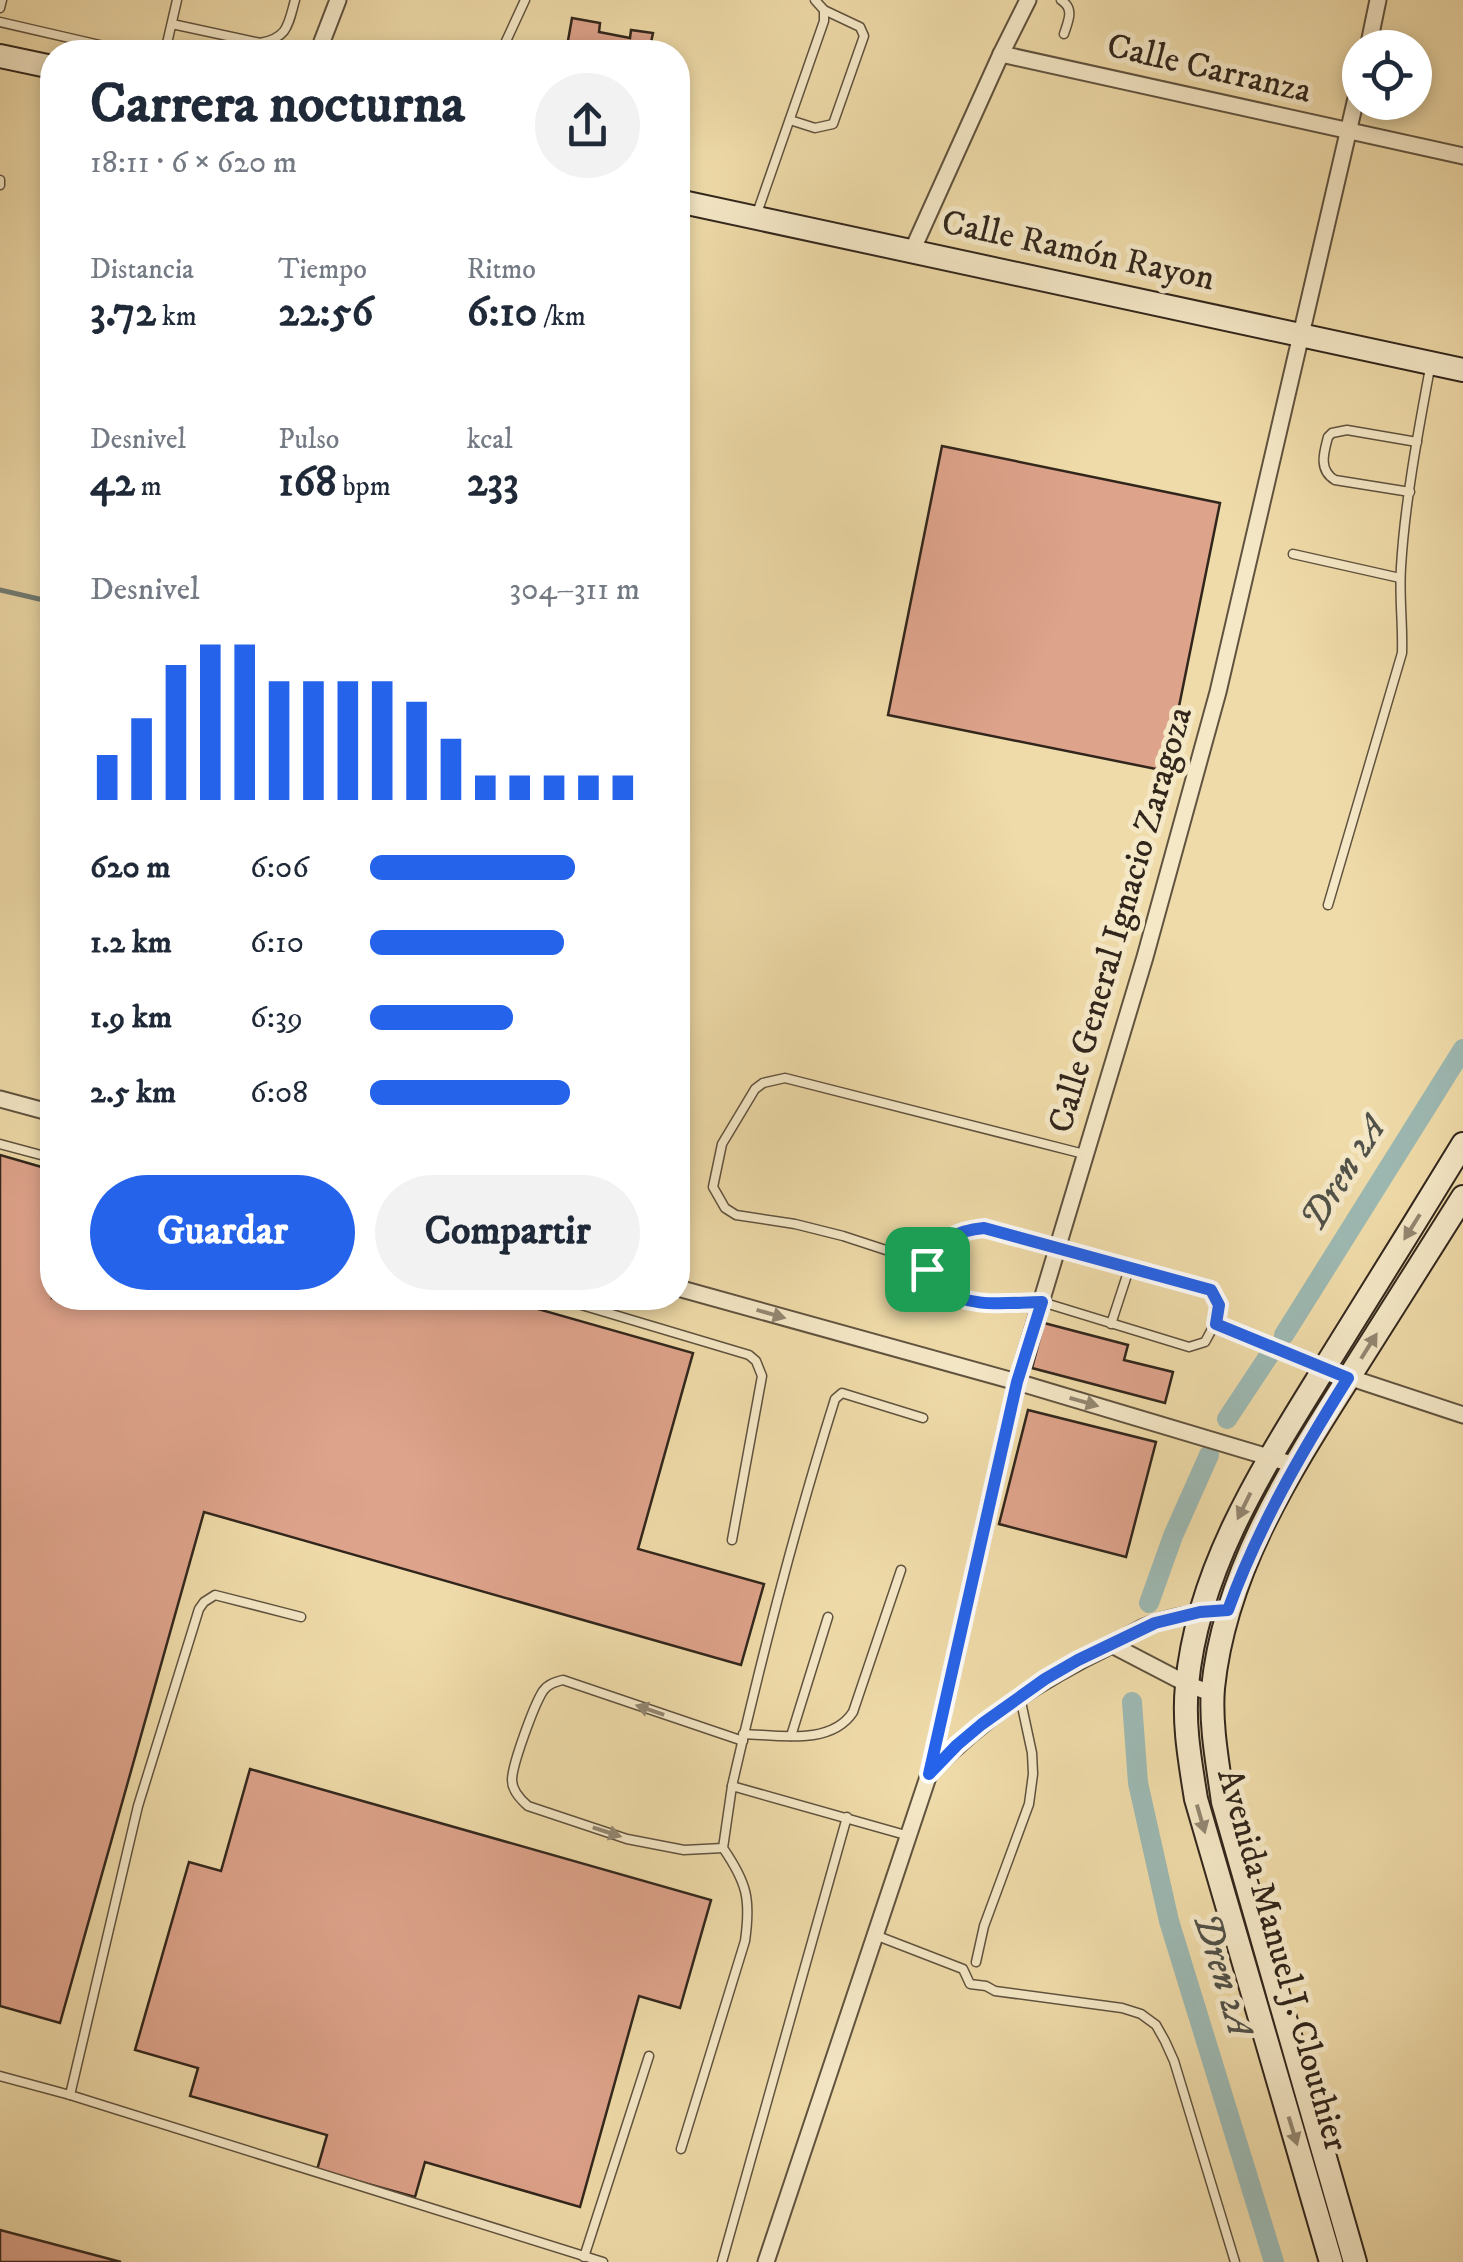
<!DOCTYPE html>
<html lang="es">
<meta charset="utf-8">
<style>
:root{--surface:#fff;--page:#f2f2f3;--text:#1f2937;--muted:#747a83;--accent:#2563eb}
body{margin:0;font-family:"IM FELL DW Pica",serif;background:var(--page);color:var(--text);height:100vh;display:flex;flex-direction:column;font-size:38px;white-space:nowrap}
*{box-sizing:border-box;margin:0}
p{font-size:32px;color:var(--muted)}
.icon{flex:none;width:55px;height:55px;fill:none;stroke:currentColor;stroke-width:2;stroke-linecap:round;stroke-linejoin:round}
.map{position:relative;flex:1;overflow:hidden}
.drawer{position:absolute;left:40px;top:40px;width:650px;height:1270px;display:flex;flex-direction:column;background:var(--surface);border-radius:40px;box-shadow:0 5px 15px #0003}
.drawer>*{flex:none}
.controls{position:absolute;left:1342px;top:30px;display:grid;gap:20px}
.controls a{display:grid;place-items:center;width:90px;height:90px;border-radius:50%;background:var(--surface);box-shadow:0 5px 15px #0003;font-size:50px}
.pin{position:absolute;display:grid;place-items:center;width:85px;height:85px;color:#fff;margin:-42px;border-radius:20px;box-shadow:0 5px 15px #0006}
.round{display:grid;place-items:center;flex:none;width:105px;height:105px;border-radius:52px;background:var(--page)}
.headline{display:flex;align-items:center;justify-content:space-between;height:170px;padding:0 50px}
h1{font-size:55px;font-weight:800;line-height:75px}
.stats{display:grid;grid-template-columns:repeat(3,1fr);gap:15px;height:170px;padding:10px 50px}
.stats div{display:grid;align-content:center}
.stats b{font-size:42px;font-weight:800}
.stats small{font-size:28px;font-weight:400}
.stats p{font-size:28px}
.chart{height:280px;padding:20px 50px}
.chart p{display:flex;justify-content:space-between}
.chart svg{width:100%;height:180px;margin-top:10px;stroke:var(--accent);stroke-width:6}
.button{display:flex;gap:20px;margin-top:auto;padding:20px 50px}
.button a{flex:1;height:115px;border-radius:60px;background:var(--accent);color:#fff;font-size:40px;font-weight:800;line-height:115px;text-align:center}
.button a+a{background:var(--page);color:var(--text)}
ul{padding:0 50px;list-style:none;font-size:32px}
li{display:grid;grid-template-columns:160px 120px 1fr;align-items:center;height:75px}
li i{height:25px;border-radius:12px;background:var(--accent)}
.map>svg:first-child{display:block}
.lines{fill:none;stroke-linecap:round;stroke-linejoin:round}
.stream{stroke:#727e77;stroke-width:5}
.canal{stroke:#9db9b3;stroke-width:20}
.building{fill:#dea38b;stroke:#31261c;stroke-width:2.5}
.service-casing{stroke:#60533f;stroke-width:11}
.minor-casing{stroke:#60533f;stroke-width:19}
.secondary-casing{stroke:#31261c;stroke-width:26}
.service{stroke:#f5e8c7;stroke-width:8}
.minor{stroke:#f5e8c7;stroke-width:15}
.secondary{stroke:#f5e8c7;stroke-width:22}
.oneway{fill:#938772}
.route-casing{stroke:#fff;stroke-width:20}
.route{stroke:#2563eb;stroke-width:12}
.labels{text-anchor:middle;dominant-baseline:central;stroke-width:10;stroke-linejoin:round;paint-order:stroke}
.street-label{font-size:35px;fill:#31261c;stroke:#f5e8c7}
.water-label{font-size:38px;font-style:italic;fill:#515249;stroke:#f5e8c7}
</style>
<div class="map">
<svg width="1463" height="2262" viewBox="0 0 1463 2262">
<rect width="100%" height="100%" fill="#efdba9"/>
<filter id="stains"><feTurbulence type="fractalNoise" baseFrequency=".002" numOctaves="4"/><feColorMatrix values="0 0 0 0 .2 0 0 0 0 .09 0 0 0 0 .02 0 0 0 .5 -.17"/></filter>
<radialGradient id="worn" r=".72"><stop offset=".6" stop-color="#630" stop-opacity="0"/><stop offset="1" stop-color="#630" stop-opacity=".3"/></radialGradient>
<g class="lines">
<path class="stream" d="M0,590L52,602"/>
<g class="canal">
<path d="M1284,1335L1463,1049"/>
<path d="M1227,1419L1270,1354"/>
<path d="M1149,1603L1173,1536L1209,1455"/>
<path d="M1132,1702L1138,1783L1169,1921L1274,2262"/>
</g>
</g>
<g class="building">
<path d="M572,18L600,23L599,32L630,38L631,30L653,33L649,52H566Z"/>
<path d="M678,256L685,258L679,289H678Z"/>
<path d="M942,446L1220,503L1166,771L888,715Z"/>
<path d="M0,1155L52,1170V1298H499L693,1353L638,1549L764,1584L741,1665L204,1512L60,2023L0,2006Z"/>
<path d="M1044,1323L1128,1345L1124,1360L1173,1372L1165,1403L1032,1368Z"/>
<path d="M1028,1410L1156,1442L1126,1557L999,1524Z"/>
<path d="M250,1769L711,1900L680,2008L639,1996L580,2207L425,2162L415,2197L317,2170L327,2135L190,2096L198,2068L135,2050L189,1862L221,1871Z"/>
<path d="M0,2230L121,2262H0Z"/>
</g>
<g class="lines">
<g class="service-casing">
<g id="service">
<path d="M1061,0C1075,9 1068,21 1064,34"/>
<path d="M0,8L2,0"/>
<path d="M0,22L130,52"/>
<path d="M172,24L260,43C288,38 288,25 295,0"/>
<path d="M165,52L177,0"/>
<path d="M501,52L525,0"/>
<path d="M790,120L815,128L833,124L864,36L860,27L824,10"/>
<path d="M0,180V185"/>
<path d="M756,216L824,21V10L815,0"/>
<path d="M1410,492L1335,480C1318,470 1324,452 1328,437L1332,433L1347,430L1417,442"/>
<path d="M1293,554L1400,578"/>
<path d="M1328,905L1402,653C1403,624 1399,596 1401,567C1405,501 1418,433 1430,368"/>
<path d="M0,1144L52,1158"/>
<path d="M927,1269C947,1241 947,1232 983,1228L1211,1290C1225,1309 1215,1324 1205,1342L1189,1347L1042,1302L979,1303L958,1297L943,1288L927,1269L898,1254L843,1236L795,1224L736,1215L725,1208L713,1187L722,1144L755,1089L763,1083L785,1078L1084,1154"/>
<path d="M558,1298L749,1355L756,1361L762,1376L732,1540"/>
<path d="M1216,1323L1322,1368"/>
<path d="M1111,1324L1129,1269"/>
<path d="M743,1734C778,1735 831,1746 853,1712L901,1570"/>
<path d="M791,1736L828,1617"/>
<path d="M732,1786C762,1655 795,1526 835,1399L842,1393L923,1418"/>
<path d="M723,1848L684,1850L627,1839L528,1806C521,1800 512,1791 512,1780C512,1765 534,1705 543,1691C548,1684 555,1682 563,1680L743,1741"/>
<path d="M875,1935L963,1969L970,1984L986,1986L995,1991L1122,2008L1141,2014L1156,2025L1165,2041L1174,2061L1235,2262"/>
<path d="M976,1962L984,1926L1029,1804L1033,1774L1032,1753L1020,1697"/>
<path d="M0,2076L70,2095L603,2262"/>
<path d="M70,2095L138,1806L199,1609L204,1602L215,1595L301,1617"/>
<path d="M681,2149L745,1941C751,1899 747,1883 723,1848L732,1786L909,1836"/>
<path d="M584,2257L649,2056"/>
<path d="M722,2262L847,1817"/>
</g>
</g>
<g class="minor-casing">
<g id="minor">
<path d="M1368,48L1378,0"/>
<path d="M318,52L338,0"/>
<path d="M1001,54L1463,156"/>
<path d="M912,251L1001,54L1028,0"/>
<path d="M0,1099L52,1113"/>
<path d="M678,1288L1017,1382L1295,1465"/>
<path d="M1324,1369L1463,1415"/>
<path d="M1112,1645L1187,1684L1213,1694"/>
<path d="M932,1771C985,1716 1042,1679 1110,1646C1121,1640 1132,1633 1144,1627C1171,1616 1199,1612 1228,1610"/>
<path d="M766,2262L929,1774L1017,1382L1145,957L1218,692L1360,81"/>
</g>
</g>
<g class="secondary-casing">
<g id="secondary">
<path d="M0,56L52,67"/>
<path d="M678,201L1463,370"/>
<path d="M1331,2262L1196,1799C1190,1761 1183,1724 1187,1685C1198,1564 1268,1460 1330,1359C1375,1287 1419,1216 1463,1144"/>
<path d="M1355,2262L1223,1802C1218,1765 1210,1725 1213,1688C1225,1570 1291,1469 1353,1371C1390,1313 1426,1255 1463,1197"/>
</g>
</g>
<use href="#service" class="service"/>
<use href="#minor" class="minor"/>
<use href="#secondary" class="secondary"/>
</g>
<defs><path id="oneway-solid" d="M-6-.8H1V-3.2L6.5 0L1 3.2V.8H-6Z" transform="scale(2.5)"/></defs>
<g class="oneway">
<use href="#oneway-solid" transform="translate(1412 1227) rotate(122)"/>
<use href="#oneway-solid" transform="translate(771 1314) rotate(16)"/>
<use href="#oneway-solid" transform="translate(1369 1346) rotate(-58)"/>
<use href="#oneway-solid" transform="translate(1084 1402) rotate(16)"/>
<use href="#oneway-solid" transform="translate(1244 1506) rotate(116)"/>
<use href="#oneway-solid" transform="translate(650 1710) rotate(-161)"/>
<use href="#oneway-solid" transform="translate(1201 1819) rotate(74)"/>
<use href="#oneway-solid" transform="translate(607 1832) rotate(18)"/>
<use href="#oneway-solid" transform="translate(1293 2131) rotate(73)"/>
</g>
<g class="lines">
<g class="route-casing">
<path id="route" d="M984,1228L1211,1290L1219,1305L1216,1324L1348,1378C1301,1453 1258,1527 1228,1610L1200,1612L1155,1623L1078,1660L1045,1679L982,1724L957,1745L929,1774L1017,1382L1042,1302C1010,1302 969,1310 943,1288C937,1283 932,1275 927,1269C947,1241 947,1232 984,1228Z"/>
</g>
<use href="#route" class="route"/>
</g>
<g class="labels">
<g class="street-label">
<text transform="translate(1209 69) rotate(13)">Calle Carranza</text>
<text transform="translate(1078 251) rotate(12)">Calle Ramón Rayon</text>
<text transform="translate(1121 920) rotate(-74)">Calle General Ignacio Zaragoza</text>
<text transform="translate(1282 1960) rotate(74)">Avenida Manuel J. Clouthier</text>
</g>
<g class="water-label">
<text transform="translate(1344 1173) rotate(-58)">Dren 2A</text>
<text transform="translate(1223 1975) rotate(73)">Dren 2A</text>
</g>
</g>
<rect width="100%" height="100%" filter="url(#stains)"/>
<rect width="100%" height="100%" fill="url(#worn)"/>
</svg>
<div class="controls">
<a><svg class="icon" aria-label="locate" viewBox="0 0 24 24"><circle cx="12" cy="12" r="6"/><path d="M12 2v4M12 18v4M2 12h4M18 12h4"/></svg></a>
</div>
<div class="pin" style="left:927px;top:1269px;background:#1e9e55"><svg class="icon" aria-label="arrive" viewBox="0 0 24 24"><path d="M6 21V4h12l-3 4 3 4H6"/></svg></div>
<section class="drawer">
<div class="headline"><div><h1>Carrera nocturna</h1><p>18:11 · 6 × 620 m</p></div><a class="round"><svg class="icon" aria-label="share" viewBox="0 0 24 24"><path d="M12 15V3M7 8l5-5 5 5M5 13v7h14v-7"/></svg></a></div>
<div class="stats">
<div><p>Distancia</p><b>3.72<small> km</small></b></div>
<div><p>Tiempo</p><b>22:56</b></div>
<div><p>Ritmo</p><b>6:10<small> /km</small></b></div>
</div>
<div class="stats">
<div><p>Desnivel</p><b>42<small> m</small></b></div>
<div><p>Pulso</p><b>168<small> bpm</small></b></div>
<div><p>kcal</p><b>233</b></div>
</div>
<div class="chart"><p><span>Desnivel</span>304–311 m</p>
<svg viewBox="0 0 160 44" preserveAspectRatio="none"><path d="M5 44V33M15 44V24M25 44V11M35 44V6M45 44V6M55 44V15M65 44V15M75 44V15M85 44V15M95 44V20M105 44V29M115 44V38M125 44V38M135 44V38M145 44V38M155 44V38"/></svg>
</div>
<ul>
<li><b>620 m</b>6:06<i style="width:76%"></i></li>
<li><b>1.2 km</b>6:10<i style="width:72%"></i></li>
<li><b>1.9 km</b>6:39<i style="width:53%"></i></li>
<li><b>2.5 km</b>6:08<i style="width:74%"></i></li>
</ul>
<div class="button"><a>Guardar</a><a>Compartir</a></div>
</section>
</div>
